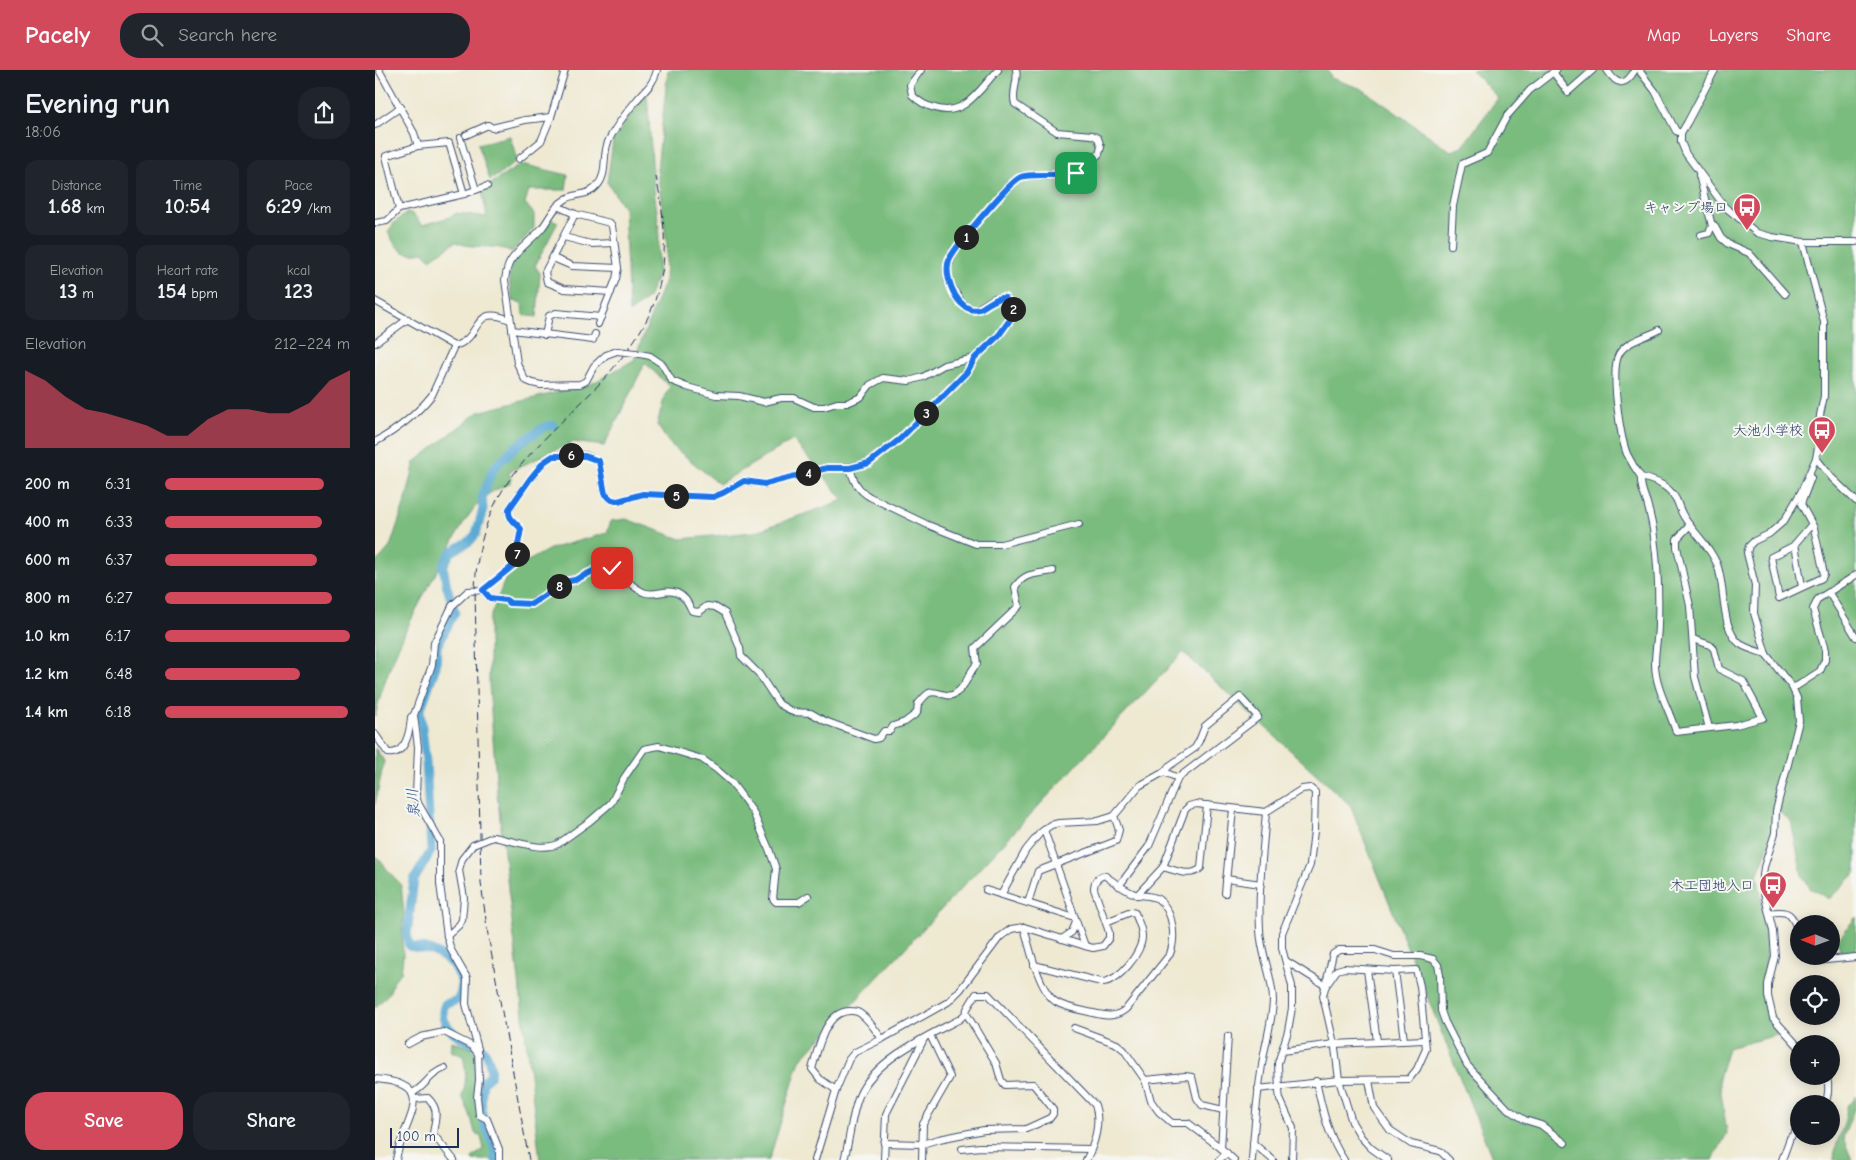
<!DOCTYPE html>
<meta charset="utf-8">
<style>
:root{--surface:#171b24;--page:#20242c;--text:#f1f3f6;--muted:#9ea1a6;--accent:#d1495b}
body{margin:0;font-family:"Comic Neue","Klee One",sans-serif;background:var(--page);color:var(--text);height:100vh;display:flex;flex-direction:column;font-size:19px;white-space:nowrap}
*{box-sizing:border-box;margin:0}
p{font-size:16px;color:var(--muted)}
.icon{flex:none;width:28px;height:28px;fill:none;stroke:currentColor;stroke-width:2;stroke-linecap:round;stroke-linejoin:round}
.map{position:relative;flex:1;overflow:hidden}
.drawer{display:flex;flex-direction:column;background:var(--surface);width:375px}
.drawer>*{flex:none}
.needle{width:32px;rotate:271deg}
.buttons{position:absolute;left:1415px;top:845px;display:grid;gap:10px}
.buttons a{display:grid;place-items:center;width:50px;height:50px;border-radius:50%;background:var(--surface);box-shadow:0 2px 12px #0003;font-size:25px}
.scale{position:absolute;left:15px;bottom:12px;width:69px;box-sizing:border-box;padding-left:5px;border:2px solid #1b2f5e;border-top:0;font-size:14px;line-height:18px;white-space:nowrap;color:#1b2f5e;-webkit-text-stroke:4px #f6f6f2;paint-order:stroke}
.pin{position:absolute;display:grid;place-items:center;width:42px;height:42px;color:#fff;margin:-21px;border-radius:10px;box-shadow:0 2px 8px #0006}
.km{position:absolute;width:25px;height:25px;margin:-12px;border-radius:50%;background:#222;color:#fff;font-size:14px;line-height:25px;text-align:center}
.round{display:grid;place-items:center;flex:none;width:52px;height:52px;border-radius:20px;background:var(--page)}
.headline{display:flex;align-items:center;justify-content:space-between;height:85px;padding:0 25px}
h1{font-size:28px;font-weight:700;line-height:38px}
.figures{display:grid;grid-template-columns:repeat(3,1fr);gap:8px;height:85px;padding:5px 25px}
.figures div{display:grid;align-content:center;border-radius:12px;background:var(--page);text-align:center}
.figures b{font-size:21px;font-weight:700}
.figures small{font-size:14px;font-weight:400}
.figures p{font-size:14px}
.chart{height:140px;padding:10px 25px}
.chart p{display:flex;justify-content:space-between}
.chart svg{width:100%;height:90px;margin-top:5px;fill:var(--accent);opacity:.7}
.primary-button{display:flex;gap:10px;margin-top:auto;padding:10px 25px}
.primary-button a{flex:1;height:58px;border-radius:20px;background:var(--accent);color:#fff;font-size:20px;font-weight:700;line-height:58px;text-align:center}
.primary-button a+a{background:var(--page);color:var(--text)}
ul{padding:0 25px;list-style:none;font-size:16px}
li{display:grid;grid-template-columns:80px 60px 1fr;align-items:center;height:38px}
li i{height:12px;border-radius:6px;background:var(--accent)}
header{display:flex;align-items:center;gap:30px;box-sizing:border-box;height:70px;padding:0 25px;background:var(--accent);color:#fff}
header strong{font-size:24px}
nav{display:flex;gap:28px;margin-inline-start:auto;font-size:18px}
.search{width:350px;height:45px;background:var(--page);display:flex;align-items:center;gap:12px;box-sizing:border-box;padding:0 18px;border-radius:20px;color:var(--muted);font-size:19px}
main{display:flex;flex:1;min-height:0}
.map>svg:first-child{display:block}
.forest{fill:#7abc7e;stroke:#4a766e}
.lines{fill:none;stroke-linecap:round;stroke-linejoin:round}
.river{stroke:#5aaad4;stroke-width:9}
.minor-casing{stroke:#3b4b6f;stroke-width:8}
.minor{stroke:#fff;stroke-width:6}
.rail{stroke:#1b2f5e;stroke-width:1;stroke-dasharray:8 4;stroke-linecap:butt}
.minor-bridge-casing{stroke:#3b4b6f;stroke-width:8;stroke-linecap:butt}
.minor-bridge{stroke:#fff;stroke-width:6}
.route-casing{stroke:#fff;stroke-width:10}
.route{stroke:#1a73e8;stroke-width:6}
.labels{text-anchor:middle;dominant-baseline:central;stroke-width:4;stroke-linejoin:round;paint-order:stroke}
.poi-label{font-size:14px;fill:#1b2f5e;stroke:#f6f6f2;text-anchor:end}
.water-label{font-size:15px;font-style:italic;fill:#315a87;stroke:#f6f6f2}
</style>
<header>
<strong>Pacely</strong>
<div class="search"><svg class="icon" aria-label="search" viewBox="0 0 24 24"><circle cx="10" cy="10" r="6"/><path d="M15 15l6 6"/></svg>Search here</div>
<nav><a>Map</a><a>Layers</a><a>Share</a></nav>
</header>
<main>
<section class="drawer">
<div class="headline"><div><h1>Evening run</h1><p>18:06</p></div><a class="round"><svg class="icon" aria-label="share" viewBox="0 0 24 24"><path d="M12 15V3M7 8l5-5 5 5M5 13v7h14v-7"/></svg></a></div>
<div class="figures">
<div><p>Distance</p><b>1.68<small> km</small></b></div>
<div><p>Time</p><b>10:54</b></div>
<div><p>Pace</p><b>6:29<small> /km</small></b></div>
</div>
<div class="figures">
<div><p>Elevation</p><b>13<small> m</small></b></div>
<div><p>Heart rate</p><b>154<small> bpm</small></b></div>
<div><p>kcal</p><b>123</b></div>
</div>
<div class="chart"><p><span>Elevation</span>212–224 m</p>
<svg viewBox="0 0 160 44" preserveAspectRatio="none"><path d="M0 44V6L10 11L20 19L30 25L40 27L50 30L60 33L70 38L80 38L90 30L100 25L110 25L120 27L130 27L140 22L150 11L160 6V44z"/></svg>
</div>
<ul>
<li><b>200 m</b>6:31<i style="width:86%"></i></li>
<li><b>400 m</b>6:33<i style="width:85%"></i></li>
<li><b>600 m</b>6:37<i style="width:82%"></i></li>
<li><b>800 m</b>6:27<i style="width:90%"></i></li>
<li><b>1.0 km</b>6:17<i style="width:100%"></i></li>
<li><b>1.2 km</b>6:48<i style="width:73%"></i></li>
<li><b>1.4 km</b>6:18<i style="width:99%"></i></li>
</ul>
<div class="primary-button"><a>Save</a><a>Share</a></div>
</section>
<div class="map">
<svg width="1481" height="1090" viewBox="0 0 1481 1090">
<rect width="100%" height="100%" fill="#f6f6f2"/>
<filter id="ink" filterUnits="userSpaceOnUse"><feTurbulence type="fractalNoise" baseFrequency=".02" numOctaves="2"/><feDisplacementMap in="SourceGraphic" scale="10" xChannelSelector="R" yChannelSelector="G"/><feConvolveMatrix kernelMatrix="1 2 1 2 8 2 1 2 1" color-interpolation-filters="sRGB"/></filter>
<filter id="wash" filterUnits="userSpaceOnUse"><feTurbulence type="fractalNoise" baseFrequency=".0096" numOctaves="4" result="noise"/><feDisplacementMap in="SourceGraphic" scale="20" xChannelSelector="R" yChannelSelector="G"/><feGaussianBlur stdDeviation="1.12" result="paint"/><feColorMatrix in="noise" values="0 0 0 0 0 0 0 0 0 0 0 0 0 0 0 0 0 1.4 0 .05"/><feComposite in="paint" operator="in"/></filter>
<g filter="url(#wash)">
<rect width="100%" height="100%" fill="#efe9d2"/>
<g class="forest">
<path d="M293,0H953L956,8L987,19L1076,81L1087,77L1123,28L1097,0H1481V803L1454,829L1435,818L1427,805L1416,751L1400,739L1396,771L1382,805L1394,864L1387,927L1402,965L1353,978L1344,1008L1352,1063L1338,1090H1118L975,735L808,582L425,990L394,1090H165L122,723L114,614V550L133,502L175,479L232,463L236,451L251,449L306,469L379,462L469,430L418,370L344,414L294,373L282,355L290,325L295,317L270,293L229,376L198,372L133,402L136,408L135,413C128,417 119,420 112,425C96,437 80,468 71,485C43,535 13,589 0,646V494L15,477L32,426L40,392L103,342L216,314L259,290L290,210L292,175L282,99Z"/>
<path d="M272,23L279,119L284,157L283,204L273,228L254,243L249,138L232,112L238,71L255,44Z"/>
<path d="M135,66L142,90L128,102L115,110L103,74Z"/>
<path d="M146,94L193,105L191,120H154L150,133L159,144V158L137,182C120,173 98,180 80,172C73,179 64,182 55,189L48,182C27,187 22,179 13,162L19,153L33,142L39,145L47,155L75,147L82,143L112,147L107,120Z"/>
<path d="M176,149L183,152L160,196L165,203L162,247L148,245L147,233L138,231C135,218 132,203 138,191C143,181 167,159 176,149Z"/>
<path d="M0,678L9,691L0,734Z"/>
<path d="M0,785C9,794 16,806 26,814L29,844L27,864L28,886L26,902L19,910L14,923L0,938Z"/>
<path d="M1481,847V884L1467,885L1462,871Z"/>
<path d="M77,971L96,978L100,982L103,1048L119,1078V1090H98L97,1088L109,1079L106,1067L100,1063L96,1047L87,1026C92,1014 91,999 88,986L76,981Z"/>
<path d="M1481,1026V1034L1468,1068L1477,1090H1459C1459,1072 1474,1050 1471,1036L1479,1030Z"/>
</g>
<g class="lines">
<path class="river" d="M121,1090C121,1076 115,1068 110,1055C105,1041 106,1026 108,1011L115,1006C117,996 113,983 106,977C103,974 98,974 95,972C80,966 62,952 70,934L83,930C94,907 77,890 57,881C50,878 41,878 34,876L32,864L39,810L56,781L51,692L45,641L61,596L62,576L80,542L72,517L68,496L76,482L95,471L101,464L108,439L107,427L119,398L142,375L171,356L178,355"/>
</g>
</g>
<g filter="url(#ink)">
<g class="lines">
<g class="minor-casing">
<g id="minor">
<path d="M4,0L39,63L43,76"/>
<path d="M546,0L535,15L537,25C544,32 551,36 560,38C590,48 605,18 623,0"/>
<path d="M1232,0C1242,16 1250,17 1260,0"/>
<path d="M1265,0L1266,3L1280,21L1301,61L1306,63"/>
<path d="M1340,0L1312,53L1306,63V72L1311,84L1350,137L1382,163L1397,167L1428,172H1481"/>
<path d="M1178,2L1193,22L1218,0"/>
<path d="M0,55L26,37"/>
<path d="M91,65L113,55L117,58L150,50L176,47"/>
<path d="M85,68L101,120"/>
<path d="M144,89L166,71L176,47L190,0"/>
<path d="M1324,105L1337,156L1334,163L1326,165"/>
<path d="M182,136L200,144L235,153L237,156L243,198L241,209L223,254"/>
<path d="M24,139L11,86L43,76L74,73L89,124"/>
<path d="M200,144L170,202L172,212L189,219L236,222"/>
<path d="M0,153L12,151L24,139L89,124L112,116"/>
<path d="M1337,156L1339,155L1346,168L1353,174L1374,183L1410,224"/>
<path d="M189,167L216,174L239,173"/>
<path d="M1076,175L1078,136L1087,94L1112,83L1132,46L1155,20L1181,0"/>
<path d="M178,188L197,196L243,198"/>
<path d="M0,231L79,276C108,269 95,233 135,250"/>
<path d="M137,260L218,270L220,264"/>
<path d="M1284,260C1272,267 1251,271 1244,284C1235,300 1245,366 1252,384C1256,392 1261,400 1266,407C1265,417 1269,424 1272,433C1275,444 1278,455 1279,467C1283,496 1284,525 1283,554C1283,567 1280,580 1280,593C1280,618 1294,638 1301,662L1361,655L1388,648L1368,611L1344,599L1339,579L1335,575L1318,569"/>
<path d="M170,265L174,246L181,243L226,247"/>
<path d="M0,273L33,249"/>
<path d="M242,281L231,285L219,296L211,311L205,314L166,315L157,313L150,310L142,293L130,210C131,203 132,197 135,192C143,179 157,170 167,158C175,148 179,136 191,129C201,123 214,126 222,116C233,104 227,87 233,72C239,59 251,43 261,31C269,21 279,14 282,0"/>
<path d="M260,283L275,286L287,294L297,311L312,317L341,325L364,326L389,332L406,328H419L439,337H449L462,333H472L486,327L495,315L508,308L534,311L548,307L569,295L600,288"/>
<path d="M0,372C22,360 41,345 57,325L79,276"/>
<path d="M1441,388L1457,408L1481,431"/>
<path d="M475,397C478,411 483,420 495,427L553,455L601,474H626L704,454"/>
<path d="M1266,407C1281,411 1293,415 1301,429C1304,435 1305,441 1309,447C1319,463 1334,475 1342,494C1351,517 1345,558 1365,574C1373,579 1382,581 1391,584"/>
<path d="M1436,408L1426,434L1439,458L1449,504L1447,508L1404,528L1396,487L1418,476L1437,454"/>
<path d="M1315,455L1302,469V477L1315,536L1320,607L1334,658"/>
<path d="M1420,474L1427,517"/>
<path d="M108,520L115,528L131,530L135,533L157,534L189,512L200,510L228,496C249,501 254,518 271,523C282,526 291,518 302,523C311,527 313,533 317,541L324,542L332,536L340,537L350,543L365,578L366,586L384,604L404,634L418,642L436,643L450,651L499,669L504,668L509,661H515L518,656L530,652L542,643L543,634C546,631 550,625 554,623C563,619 572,630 581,623C593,615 593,602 602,594L600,578L644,536L640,517C650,502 662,504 678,501"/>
<path d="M1454,523L1481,567"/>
<path d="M1417,617L1422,616L1445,601L1450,590V580L1438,539L1443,529L1481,505"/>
<path d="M39,645L43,677L41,725L43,733L65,771V814L72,866L76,880L92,908L91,934L103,979L104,1010L102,1027L104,1045L112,1049L124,1079V1090"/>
<path d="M0,664L13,683C31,685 35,661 36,647L39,645L57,595L59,573L77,536L93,521L108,520L139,495L146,459C140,451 133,450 134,439L155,409L169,392L178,386L210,385L224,391L230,424L237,430L243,431L269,424L338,427L347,423L369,411L390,414L452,398L475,397L494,393L525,369L592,302L600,288L624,265L637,247L638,240L630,228H620L601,240L594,239L587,233L573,210L572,200L579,180L627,123L636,114L646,106L695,105L711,96L724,84L726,77L723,68L717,65L682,62L640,34C636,22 644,11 641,0"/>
<path d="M789,702L803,708"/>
<path d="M669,760L710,876"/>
<path d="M118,767C136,770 166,782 183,774L215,751L236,733L249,708L269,679L284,676L327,689L341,699L357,713L378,742L394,779L401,799L398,829L401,832H424L433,826"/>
<path d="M788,797C800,800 816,808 826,798L832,735"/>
<path d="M851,809L886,814"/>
<path d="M611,820L700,848"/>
<path d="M850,823L858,739"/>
<path d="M626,825L651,780L665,763L676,755L684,753L723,751L739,746L764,716L789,702L794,696L820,678L824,671L830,656L865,627L883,647L803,708L774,776L744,816"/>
<path d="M762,825L788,797L810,740L814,736L821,734L891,742L927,719L935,718L940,722L939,761L935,795L907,863V878L917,916V938L913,961L903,993L904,1022L905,1029L918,1058L917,1090"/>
<path d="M653,833L663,801L741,771L744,760L739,746"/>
<path d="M1395,843C1415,839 1417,845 1424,863"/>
<path d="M72,866L84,855L87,850L89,828L84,800L87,789L98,775"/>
<path d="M687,869L697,862L701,852"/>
<path d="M1434,886L1442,891L1481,887"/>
<path d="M911,891L951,916"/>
<path d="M659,895L726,912C743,913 768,882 767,866C767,858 763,851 760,843L756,842L731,852"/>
<path d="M992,900L1002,971"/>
<path d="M1020,901L1029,970"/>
<path d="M699,958L742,974L749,980L770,1010L776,1031L784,1042L797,1053H813L846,1078L859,1090"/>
<path d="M33,974L46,967L69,962L97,976L104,985"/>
<path d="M1424,977L1398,948L1393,926V914L1400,886L1398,861L1387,814L1389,797L1400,763L1401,741L1424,651L1422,628L1417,617L1391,584L1379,543L1380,515L1372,483L1374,476L1379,471L1394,464L1409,451L1426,422L1441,388L1443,378L1445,345L1449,326V252L1428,172"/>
<path d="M907,981L959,974L1049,970"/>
<path d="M0,1009C68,1014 27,1051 21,1090"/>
<path d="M770,1010L810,1006L817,1007L822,1028L827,1035L848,1040"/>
<path d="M994,1010L999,1038L1015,1060L1036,1074L1065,1081L1074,1090"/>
<path d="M941,1011C947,1038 953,1067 969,1090"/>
<path d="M883,1019L964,1010L1034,1009L1042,999L1051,979L1045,916L1041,900L1020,901L969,898L962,900L953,913"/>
<path d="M461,1020L445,1009L437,999C443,979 450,940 476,941C481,941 484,942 487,945C495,951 501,961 507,969"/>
<path d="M37,1023C52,1016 52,1005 70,998"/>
<path d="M39,1029L53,1028C65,1040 60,1048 58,1064L79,1090"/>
<path d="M1450,1034C1454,1025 1454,1016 1452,1006"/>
<path d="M509,1073L547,1074L564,1069L609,1060L651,1059L675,1048L678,1044V1039L658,1014L630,1015L626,1010L621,993L591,943"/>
<path d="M878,1073L898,1090"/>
<path d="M846,1078L853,966"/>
<path d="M587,1079L605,1077L716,1079"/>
<path d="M440,1090L461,1020L474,989L480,982L507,969L573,932L585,920L625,867L636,859L649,857L710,876L718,878L728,876L734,868V862L719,819C719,811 722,808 729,805C739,812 749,820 760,824C767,826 777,825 783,829C799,841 801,868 795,884L751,939C740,948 731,946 718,943C706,940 691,938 681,932C664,921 654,876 649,857"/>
<path d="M469,1090C475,1069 476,1046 484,1026C499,990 552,966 585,949L591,943L592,939L601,924H613L720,1035C726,1052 720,1074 711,1090"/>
<path d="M509,1090L511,1044L549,969"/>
<path d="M547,1090L548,1054L575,1007L555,965"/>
<path d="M844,1090L852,1083"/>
<path d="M877,1090C879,1058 882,1027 887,995C890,974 897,953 898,931C898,907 886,885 885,860C883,821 888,781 891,742"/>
<path d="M1013,1090L996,1078L986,1067L977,1052L964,1010L960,978L948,926L958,884L964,880H1000L1019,886H1045L1058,889L1063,895L1065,905L1066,941L1070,952L1092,995L1133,1039L1150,1050L1166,1055L1190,1073"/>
<path d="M1407,1090L1415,1068L1424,1058"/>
</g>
</g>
<use href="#minor" class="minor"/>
<path class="rail" d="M154,1090L113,865L106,813L100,520C101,483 111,443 133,412C166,365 213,332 248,286C261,269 275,248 281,227C294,187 290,148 281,107"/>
<g class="minor-bridge-casing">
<g id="minor-bridge">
<path d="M242,281L260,283"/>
<path d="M98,775L118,767"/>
</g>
</g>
<use href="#minor-bridge" class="minor-bridge"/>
</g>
</g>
<g class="lines" filter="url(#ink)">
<g class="route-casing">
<path id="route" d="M237,498L228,496L200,510L189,512L157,534L135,533L131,530L115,528L108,520L139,495L146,459C140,451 133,450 134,439L155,409L169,392L178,386H210L224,391L230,424L237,430L243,431L268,424L338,427L348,423L369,411L390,414L452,398H475L494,393L525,369L592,302L600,288L624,265L637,247L638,240L630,228C616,226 608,244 595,239C579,233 569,205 574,190C578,179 635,111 646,107C655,103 684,106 695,105L701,103"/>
</g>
<use href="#route" class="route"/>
</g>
<defs>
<g id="bus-pin" transform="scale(1.4375)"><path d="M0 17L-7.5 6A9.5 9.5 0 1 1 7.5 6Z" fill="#d1495b" stroke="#f6f6f2"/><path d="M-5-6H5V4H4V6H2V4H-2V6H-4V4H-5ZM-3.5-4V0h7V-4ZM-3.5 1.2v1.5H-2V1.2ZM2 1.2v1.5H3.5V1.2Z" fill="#fff"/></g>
</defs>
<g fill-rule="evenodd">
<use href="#bus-pin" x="1372" y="137"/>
<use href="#bus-pin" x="1447" y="360"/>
<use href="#bus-pin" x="1398" y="815"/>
</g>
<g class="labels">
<g class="poi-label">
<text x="1353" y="137">キャンプ場口</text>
<text x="1428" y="360">大池小学校</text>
<text x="1379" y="815">木工団地入口</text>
</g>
<g class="water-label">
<text transform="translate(38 733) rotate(-94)">泉川</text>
</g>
</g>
</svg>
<div class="buttons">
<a><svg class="needle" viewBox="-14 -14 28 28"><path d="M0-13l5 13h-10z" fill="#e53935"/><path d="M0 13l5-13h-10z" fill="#9ea1a6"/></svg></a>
<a><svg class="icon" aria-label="locate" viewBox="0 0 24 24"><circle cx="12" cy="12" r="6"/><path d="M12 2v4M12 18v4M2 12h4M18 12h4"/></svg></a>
<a>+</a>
<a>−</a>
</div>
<div class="scale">100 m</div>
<div class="pin" style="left:701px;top:103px;background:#1e9e55"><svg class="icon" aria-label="arrive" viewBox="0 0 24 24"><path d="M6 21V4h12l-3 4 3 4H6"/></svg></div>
<div class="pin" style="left:237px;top:498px;background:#d93025"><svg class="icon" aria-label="check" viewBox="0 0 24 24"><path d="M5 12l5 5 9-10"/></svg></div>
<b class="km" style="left:591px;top:167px">1</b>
<b class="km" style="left:638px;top:239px">2</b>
<b class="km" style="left:551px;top:343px">3</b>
<b class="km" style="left:433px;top:403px">4</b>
<b class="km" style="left:301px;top:426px">5</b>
<b class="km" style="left:196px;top:385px">6</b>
<b class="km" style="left:142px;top:484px">7</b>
<b class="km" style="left:184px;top:516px">8</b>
</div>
</main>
